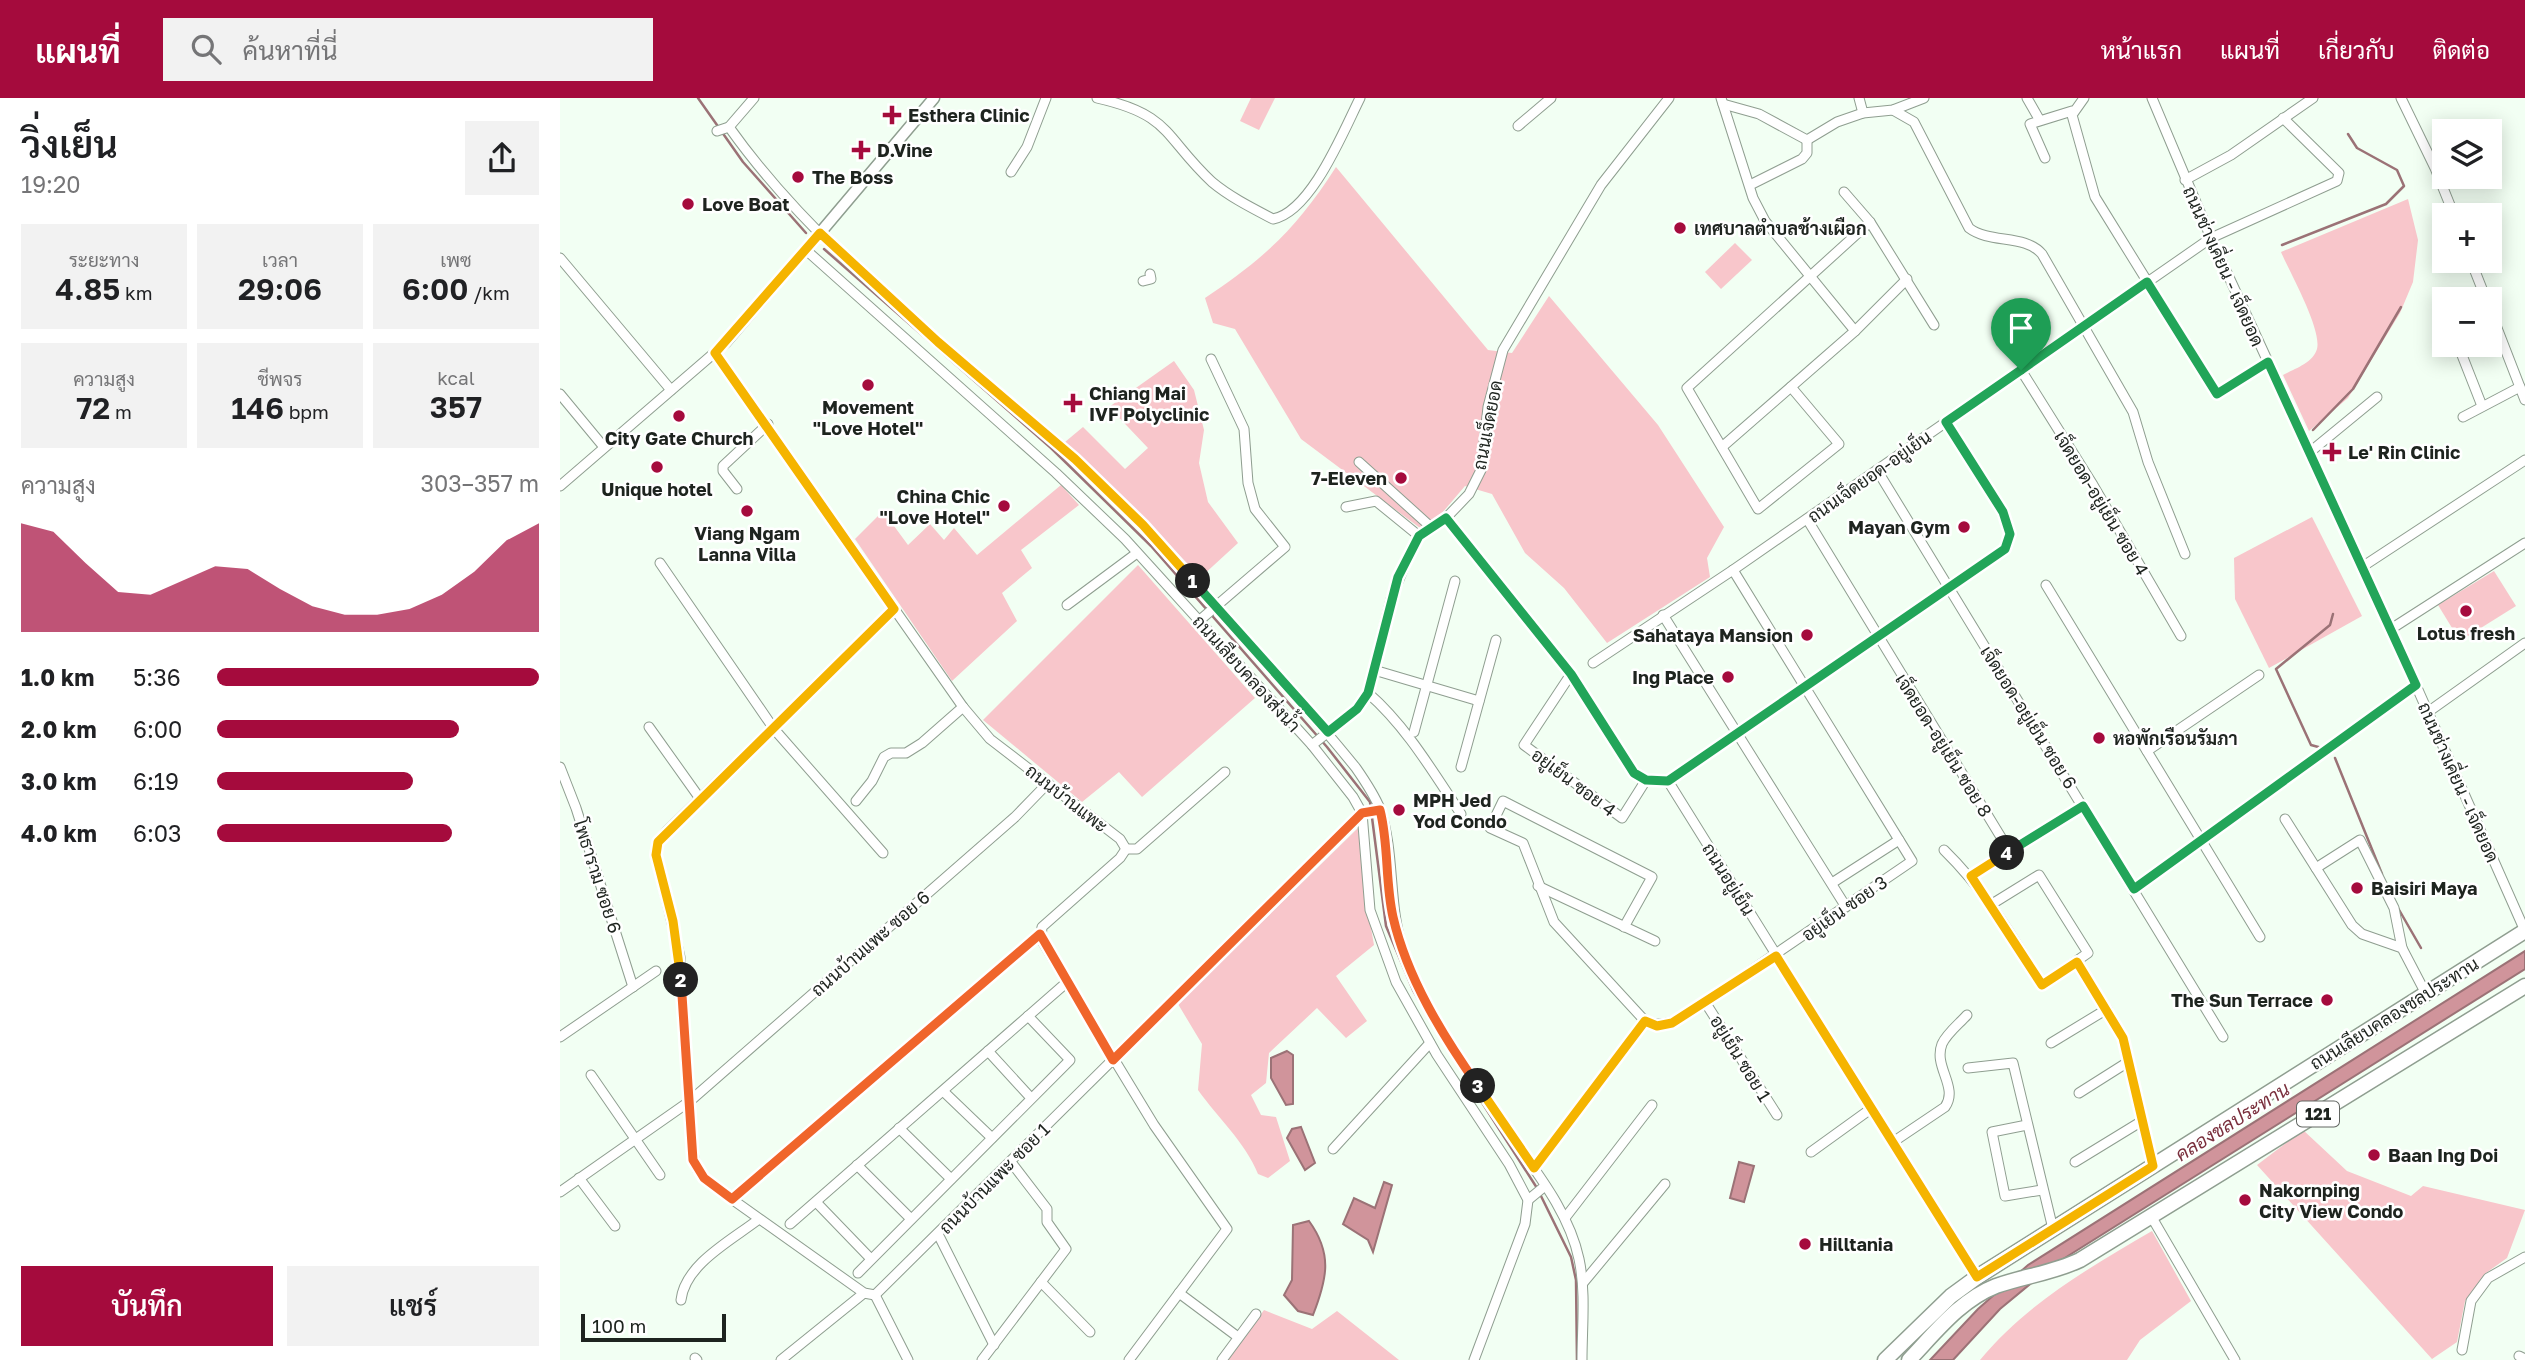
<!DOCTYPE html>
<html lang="th">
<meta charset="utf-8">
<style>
:root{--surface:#fff;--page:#f2f2f2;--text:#202124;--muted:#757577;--accent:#a50b3d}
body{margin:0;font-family:"Golos Text",Sarabun,sans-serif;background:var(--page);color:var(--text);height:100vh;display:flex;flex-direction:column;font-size:26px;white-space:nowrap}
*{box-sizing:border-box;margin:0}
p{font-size:23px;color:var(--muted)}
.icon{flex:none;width:38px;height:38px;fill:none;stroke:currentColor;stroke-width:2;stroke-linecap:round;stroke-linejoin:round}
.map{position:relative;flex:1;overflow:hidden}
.panel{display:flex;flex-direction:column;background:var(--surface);width:560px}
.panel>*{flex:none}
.buttons{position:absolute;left:1872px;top:21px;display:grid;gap:14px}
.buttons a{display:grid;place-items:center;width:70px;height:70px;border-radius:0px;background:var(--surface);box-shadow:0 4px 18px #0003;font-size:35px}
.scale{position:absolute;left:21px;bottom:18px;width:145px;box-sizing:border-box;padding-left:7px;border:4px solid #1e241f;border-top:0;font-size:19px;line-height:24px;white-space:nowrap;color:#1e241f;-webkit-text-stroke:5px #fff;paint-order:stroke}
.pin{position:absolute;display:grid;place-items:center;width:60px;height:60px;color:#fff;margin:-72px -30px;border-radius:50% 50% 50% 0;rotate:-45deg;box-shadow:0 0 7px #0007}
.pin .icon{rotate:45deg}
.km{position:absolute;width:35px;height:35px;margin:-18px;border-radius:50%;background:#222;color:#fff;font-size:19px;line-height:35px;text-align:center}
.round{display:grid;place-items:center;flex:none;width:74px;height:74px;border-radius:0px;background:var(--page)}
.head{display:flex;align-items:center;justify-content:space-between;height:119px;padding:0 21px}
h1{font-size:38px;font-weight:600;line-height:52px}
.stats{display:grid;grid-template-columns:repeat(3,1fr);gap:10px;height:119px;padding:7px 21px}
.stats div{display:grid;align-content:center;border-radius:0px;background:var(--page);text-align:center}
.stats b{font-size:30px;font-weight:600}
.stats small{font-size:19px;font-weight:400}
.stats p{font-size:19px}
.chart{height:196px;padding:14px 21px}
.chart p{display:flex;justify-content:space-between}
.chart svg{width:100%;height:126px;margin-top:7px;fill:var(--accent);opacity:.7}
.button{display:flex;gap:14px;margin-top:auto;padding:14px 21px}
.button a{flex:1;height:80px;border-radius:0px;background:var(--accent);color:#fff;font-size:28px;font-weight:600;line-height:80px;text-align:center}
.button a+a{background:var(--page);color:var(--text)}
ul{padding:0 21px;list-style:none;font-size:23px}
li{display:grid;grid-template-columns:112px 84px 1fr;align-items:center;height:52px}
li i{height:18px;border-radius:9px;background:var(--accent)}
header{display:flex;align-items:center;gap:42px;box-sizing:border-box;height:98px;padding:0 35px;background:var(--accent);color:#fff}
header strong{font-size:33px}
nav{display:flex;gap:38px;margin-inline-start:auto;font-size:24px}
.search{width:490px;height:63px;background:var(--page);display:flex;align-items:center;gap:18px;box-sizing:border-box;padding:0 24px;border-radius:0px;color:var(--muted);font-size:26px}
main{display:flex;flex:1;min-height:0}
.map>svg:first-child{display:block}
.green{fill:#f8c6cb}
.water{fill:#d0949b;stroke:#9b7276;stroke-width:2}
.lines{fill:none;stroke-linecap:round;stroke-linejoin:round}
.stream{stroke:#9b7276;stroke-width:2.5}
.minor-casing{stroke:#8f9e90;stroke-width:11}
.tertiary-casing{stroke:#8f9e90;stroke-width:13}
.primary-casing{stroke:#8f9e90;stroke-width:17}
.minor{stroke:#fff;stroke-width:9}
.tertiary{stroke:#fff;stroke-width:10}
.primary{stroke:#fff;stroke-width:14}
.split-1-casing{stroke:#fff;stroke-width:14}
.split-2-casing{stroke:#fff;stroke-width:14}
.split-3-casing{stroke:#fff;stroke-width:14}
.split-4-casing{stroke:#fff;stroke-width:14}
.split-5-casing{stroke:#fff;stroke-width:14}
.split-1{stroke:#22a559;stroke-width:9}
.split-2{stroke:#f5b400;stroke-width:9}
.split-3{stroke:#f0652b;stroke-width:9}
.split-4{stroke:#f5b400;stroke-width:9}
.split-5{stroke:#22a559;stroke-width:9}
.poi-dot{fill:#a50b3d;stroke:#fff;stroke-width:2.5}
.labels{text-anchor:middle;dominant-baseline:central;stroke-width:5;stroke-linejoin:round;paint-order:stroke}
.shield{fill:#fff;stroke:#626662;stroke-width:2}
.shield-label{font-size:16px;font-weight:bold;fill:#1e241f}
.poi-label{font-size:18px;font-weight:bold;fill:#1e241f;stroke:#fff;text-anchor:start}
.street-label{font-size:18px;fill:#1e241f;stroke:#fff}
.water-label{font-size:19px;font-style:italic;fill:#7a303d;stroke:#fff}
</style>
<header>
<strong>แผนที่</strong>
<div class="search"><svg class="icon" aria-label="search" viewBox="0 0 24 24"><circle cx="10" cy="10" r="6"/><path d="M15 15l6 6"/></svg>ค้นหาที่นี่</div>
<nav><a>หน้าแรก</a><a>แผนที่</a><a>เกี่ยวกับ</a><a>ติดต่อ</a></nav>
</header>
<main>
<section class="panel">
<div class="head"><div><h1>วิ่งเย็น</h1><p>19:20</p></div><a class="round"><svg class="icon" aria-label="share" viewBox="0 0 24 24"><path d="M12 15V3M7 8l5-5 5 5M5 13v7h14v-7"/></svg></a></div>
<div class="stats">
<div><p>ระยะทาง</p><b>4.85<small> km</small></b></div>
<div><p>เวลา</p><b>29:06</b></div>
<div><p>เพซ</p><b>6:00<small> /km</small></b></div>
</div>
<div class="stats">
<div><p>ความสูง</p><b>72<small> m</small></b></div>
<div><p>ชีพจร</p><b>146<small> bpm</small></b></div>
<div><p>kcal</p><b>357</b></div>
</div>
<div class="chart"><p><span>ความสูง</span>303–357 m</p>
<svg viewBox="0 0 160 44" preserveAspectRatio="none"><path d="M0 44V6L10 9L20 20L30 30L40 31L50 26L60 21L70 22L80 29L90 35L100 38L110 38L120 36L130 31L140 23L150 12L160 6V44z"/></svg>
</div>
<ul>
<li><b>1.0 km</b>5:36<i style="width:100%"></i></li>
<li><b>2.0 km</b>6:00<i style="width:75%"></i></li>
<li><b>3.0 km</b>6:19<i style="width:61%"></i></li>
<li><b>4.0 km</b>6:03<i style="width:73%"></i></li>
</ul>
<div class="button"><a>บันทึก</a><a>แชร์</a></div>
</section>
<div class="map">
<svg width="1965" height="1262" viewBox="0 0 1965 1262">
<rect width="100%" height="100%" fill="#f2fff3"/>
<g class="green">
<path d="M691,0H715L699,32L680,23Z"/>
<path d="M776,69L928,252L952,255L989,198L1098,327L1164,429L1147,460L1150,479L1047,545L1004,490L965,455L932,396L905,388L882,415L860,430L741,341L675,231L653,225L645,200C705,160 737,130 776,69Z"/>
<path d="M1848,101L1858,142L1853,184L1840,215L1788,300L1749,333L1723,277C1734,271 1753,265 1757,251C1762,231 1730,175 1721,154Z"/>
<path d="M1175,145L1192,162L1161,191L1145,174Z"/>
<path d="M614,263L634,292L644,332L639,365L648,404L678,445L641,479L505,344L523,329L565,371L588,350L549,309Z"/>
<path d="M501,387L519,407L461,452L472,470L442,495L457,523L392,583L295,441L323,413L348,447L370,426L384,442L394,430L417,457Z"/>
<path d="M1752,419L1802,518L1709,570L1675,501L1674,460Z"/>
<path d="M578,467L695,600L582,699L559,674L522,704L423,622Z"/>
<path d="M1934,473L1956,508L1900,543L1878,507Z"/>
<path d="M798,730L804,791L814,847L776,878L807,923L786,940L757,910L709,955L706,985L691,997L701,1017L716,1019L730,1063L708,1080L698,1076C685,1044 658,1020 638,992L642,946L618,906Z"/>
<path d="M1743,1032L1787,1073L1851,1098L1863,1088L1965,1112L1947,1160L1926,1175L1905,1203L1897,1244L1872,1261L1697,1067Z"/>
<path d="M1592,1133L1631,1203L1580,1242L1567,1262H1420C1467,1205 1529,1170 1592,1133Z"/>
<path d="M704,1212L752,1231L777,1213L839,1262H668Z"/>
</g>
<g class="water">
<path d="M1965,853V871L1492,1168L1440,1211L1393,1262H1370L1418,1211L1468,1167Z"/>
<path d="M727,953L733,957V1006L726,1007L711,980V960Z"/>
<path d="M741,1029L755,1065L745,1072L727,1040L732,1031Z"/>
<path d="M1179,1064L1194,1068L1184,1104L1170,1100Z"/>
<path d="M824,1084L832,1087L813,1154L808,1142L783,1126L794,1100L815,1110Z"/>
<path d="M749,1123C773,1156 767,1181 753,1217L738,1213L724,1197L732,1182L733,1127Z"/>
</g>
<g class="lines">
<g class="stream">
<path d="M138,0L183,64L246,135"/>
<path d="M1722,147L1826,106L1844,88L1837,72L1797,50L1788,36"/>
<path d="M264,151L491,350L591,448L767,649L810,704L826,828L853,892L875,930"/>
<path d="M1753,332L1793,291L1841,209"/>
<path d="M1762,650L1751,647L1716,571L1770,527L1773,516"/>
<path d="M1775,660L1822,776"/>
<path d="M1838,810L1861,850"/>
<path d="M905,978L977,1090"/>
<path d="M980,1096L1011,1159L1016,1182L1017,1262"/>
</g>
<g class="minor-casing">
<g id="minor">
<path d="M537,0C612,17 603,38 652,84C670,99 692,110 713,121C751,114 783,34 800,0"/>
<path d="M1161,0L1193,100L1205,123L1295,233"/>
<path d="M1299,0L1303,15"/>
<path d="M1467,0L1479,21"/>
<path d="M1524,0L1512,17L1535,99L1657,296L1708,264"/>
<path d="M1592,0L1651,140L1831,531L1965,833"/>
<path d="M1841,0L1875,70L1894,117"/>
<path d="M1163,6L1199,16L1247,42L1277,24L1303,15L1333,12L1364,0"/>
<path d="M1333,12L1354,24L1409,130C1430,146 1465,136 1482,156L1573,314L1588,364L1625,456"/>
<path d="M958,28L991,0"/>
<path d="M169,29C262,160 397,254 515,361C570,411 619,467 668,522C711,571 755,619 796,670C805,683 814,696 820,711C836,758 827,809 845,858C870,925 916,986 956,1045C981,1080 1010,1118 1019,1161C1026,1194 1022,1229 1022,1262"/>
<path d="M157,33L169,29L194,0"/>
<path d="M1485,60L1470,26L1512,13"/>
<path d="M451,74L467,49L486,0"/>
<path d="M1625,82L1671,57L1753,0"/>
<path d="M1190,87L1242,61L1247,55V42"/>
<path d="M1284,94L1310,124L1374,227"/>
<path d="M246,152L496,375L565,441L752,647L793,699L802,715L810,812L836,884L877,957L949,1066L968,1102L965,1126L914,1262"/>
<path d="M0,160L111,292"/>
<path d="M1911,163L1926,201"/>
<path d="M583,183L591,181L590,176"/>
<path d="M1930,212L1965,302"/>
<path d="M1898,247L1922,308"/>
<path d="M155,255L403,609L430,641L560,741L566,751"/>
<path d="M1461,272L1533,387L1621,538"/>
<path d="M1231,289L1279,346L1198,411L1127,290L1310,124"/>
<path d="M0,296L43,348"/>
<path d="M1903,319L1960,289"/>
<path d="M1162,349L1295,233L1347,181"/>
<path d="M1750,354L1817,299"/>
<path d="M799,364L872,430"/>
<path d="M1317,372L1663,939"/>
<path d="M0,388L167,244L260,135"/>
<path d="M177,391L163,373V368L208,326"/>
<path d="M786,409L816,403L859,438"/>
<path d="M886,420L1011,576L1074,675L1086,682L1108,683"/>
<path d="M1247,421L1450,754"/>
<path d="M100,465L214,631L323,755"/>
<path d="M1802,469L1965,362"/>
<path d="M1486,487L1700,839"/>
<path d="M507,507L577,455"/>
<path d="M1103,517L1286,809"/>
<path d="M640,522L725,449L695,411L688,385L684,331L651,261"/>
<path d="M1831,531L1965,445"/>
<path d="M1033,565L1173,472L1651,140L1777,83L1779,75L1723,20"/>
<path d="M814,572L919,603"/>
<path d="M1011,576L964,647L1062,720L1086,682"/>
<path d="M808,595C846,628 873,674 901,716"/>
<path d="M1868,614L1965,545"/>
<path d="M89,629L141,702"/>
<path d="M854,634L895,483"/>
<path d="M752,647L797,611L808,595L831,501L852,450L859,438L886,420L909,396L921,372L928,309L943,252L1041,87L1109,0"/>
<path d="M1587,653L1699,577"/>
<path d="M0,669L16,710L73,889"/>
<path d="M901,669L936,542"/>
<path d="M1108,683L1417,1179"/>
<path d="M1108,683L1445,451L1450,436L1443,414L1386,324"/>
<path d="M296,703L312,683L324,659L331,655H346L362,645L403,609"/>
<path d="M1725,721L1792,827L1802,836L1842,850L1865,894"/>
<path d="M566,751L560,760L482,829L481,841L594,1027L667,1131L569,1262"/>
<path d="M566,751H577L665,674"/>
<path d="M1384,752C1425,792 1452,838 1482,887L1528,855L1479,777L1432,806"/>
<path d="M1756,770L1800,742L1834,810L1842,850"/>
<path d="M1411,778L1523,708"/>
<path d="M1272,785L1339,742"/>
<path d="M978,788L1095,843"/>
<path d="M1574,791L1856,587"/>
<path d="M1064,829L1092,779L943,703L930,730L963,745L994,824L1085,923C1108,933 1126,916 1145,904L1352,763L1173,472"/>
<path d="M1517,864L1563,940L1593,1068"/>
<path d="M1145,904L1217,1017"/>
<path d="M0,939L96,873"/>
<path d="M1491,945L1547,911"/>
<path d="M428,953L471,1000"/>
<path d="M1408,970L1453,965L1493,1131"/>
<path d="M31,977L100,1077"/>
<path d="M383,993L432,1040"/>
<path d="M1519,995L1568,964"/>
<path d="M1467,1027L1432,1034L1445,1098L1482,1092"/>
<path d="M339,1030L391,1081"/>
<path d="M1333,1044L1385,1009C1399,989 1373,969 1382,946C1387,935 1399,926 1407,917"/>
<path d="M773,1051L870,945"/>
<path d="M1251,1054L1312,1010"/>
<path d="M1515,1064L1582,1023"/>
<path d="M297,1067L351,1121"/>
<path d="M974,1070L1085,923"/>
<path d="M19,1080L55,1128"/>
<path d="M0,1094L130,1003L455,719L488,685"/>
<path d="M171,1101L480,836"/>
<path d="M968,1102L985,1088"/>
<path d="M256,1104L311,1161"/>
<path d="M1591,1118L1675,1262"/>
<path d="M1005,1120L1092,1007"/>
<path d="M230,1126L506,885"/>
<path d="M378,1136L434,1247"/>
<path d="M298,1175L510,962L468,918"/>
<path d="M481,1184L530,1234"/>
<path d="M1023,1185L1105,1086"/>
<path d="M619,1195L678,1239"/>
<path d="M315,1197L304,1195L152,1087L137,1071L132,1051L120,859L96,757L98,744L107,733L334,511"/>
<path d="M315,1197L802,715L820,712"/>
<path d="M315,1197L348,1262"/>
<path d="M121,1202C125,1166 172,1142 199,1121"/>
<path d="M1902,1252L1911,1203L1928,1180L1965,1159"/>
<path d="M1959,1258L1965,1261"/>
<path d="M135,1260L137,1262"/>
<path d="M221,1262L304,1195"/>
<path d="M422,1262L506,1151L487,1124V1111L451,1064"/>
<path d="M662,1262L696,1216"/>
</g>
</g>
<g class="tertiary-casing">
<path id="tertiary" d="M260,135L374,0"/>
</g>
<g class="primary-casing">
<g id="primary">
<path d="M1325,1262L1391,1198L1417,1179L1965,833"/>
<path d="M1349,1262C1375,1235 1400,1202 1436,1188C1464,1178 1493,1175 1520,1162L1965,888"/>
</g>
</g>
<use href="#minor" class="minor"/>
<use href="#tertiary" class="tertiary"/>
<use href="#primary" class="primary"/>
</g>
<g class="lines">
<g class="split-1-casing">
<path id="split-1" d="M633,483L768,634L797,611L808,595L838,479L859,438L886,420L1011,576L1074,675L1086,682L1108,683L1445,451L1450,436L1443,414L1386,324L1461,272"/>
</g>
<g class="split-2-casing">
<path id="split-2" d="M121,882L113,823L96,757L98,744L334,511L155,255L260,135L378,244L515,361L583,427L633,483"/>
</g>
<g class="split-3-casing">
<path id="split-3" d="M121,882L133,1062L144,1080L172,1101L480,836L553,962L802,715L820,712C829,747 825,784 833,819C847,880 883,938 918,988"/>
</g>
<g class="split-4-casing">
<path id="split-4" d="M918,988L974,1070L1085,923L1097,928L1112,925L1216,858L1417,1179L1593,1068L1563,940L1517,864L1482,887L1411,778L1447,755"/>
</g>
<g class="split-5-casing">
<path id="split-5" d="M1447,755L1523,708L1574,791L1856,587L1708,264L1657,296L1587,184L1461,272"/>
</g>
<use href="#split-1" class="split-1"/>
<use href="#split-2" class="split-2"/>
<use href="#split-3" class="split-3"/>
<use href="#split-4" class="split-4"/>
<use href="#split-5" class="split-5"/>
</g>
<g class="poi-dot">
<path d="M328.5 6.5h7v7h7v7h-7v7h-7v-7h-7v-7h7z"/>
<path d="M297.5 41.5h7v7h7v7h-7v7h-7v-7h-7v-7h7z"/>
<circle cx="238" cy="79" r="7"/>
<circle cx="128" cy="106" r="7"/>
<circle cx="1120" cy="130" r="7"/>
<circle cx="308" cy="287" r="7"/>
<path d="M509.5 294.5h7v7h7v7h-7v7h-7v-7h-7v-7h7z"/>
<circle cx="119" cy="318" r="7"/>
<path d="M1768.5 343.5h7v7h7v7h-7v7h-7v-7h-7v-7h7z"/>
<circle cx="97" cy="369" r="7"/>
<circle cx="841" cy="380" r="7"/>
<circle cx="444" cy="408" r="7"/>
<circle cx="187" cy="413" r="7"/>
<circle cx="1404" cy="429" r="7"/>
<circle cx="1906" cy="513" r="7"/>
<circle cx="1247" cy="537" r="7"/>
<circle cx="1168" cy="579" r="7"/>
<circle cx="1539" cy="640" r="7"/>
<circle cx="839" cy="712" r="7"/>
<circle cx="1797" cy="790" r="7"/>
<circle cx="1767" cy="902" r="7"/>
<circle cx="1814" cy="1057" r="7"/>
<circle cx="1685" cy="1102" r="7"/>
<circle cx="1245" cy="1146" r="7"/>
</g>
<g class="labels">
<rect class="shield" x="1737" y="1003.5" width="42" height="25" rx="5"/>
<g class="shield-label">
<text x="1758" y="1016">121</text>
</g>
<g class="poi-label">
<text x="348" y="17">Esthera Clinic</text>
<text x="317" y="52">D.Vine</text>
<text x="252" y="79">The Boss</text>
<text x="142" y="106">Love Boat</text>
<text x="1134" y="130">เทศบาลตำบลช้างเผือก</text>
<text x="529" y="295">Chiang Mai<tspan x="529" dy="21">IVF Polyclinic</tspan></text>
<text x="308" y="309" text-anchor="middle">Movement<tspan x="308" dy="21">"Love Hotel"</tspan></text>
<text x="119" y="340" text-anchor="middle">City Gate Church</text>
<text x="1788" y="354">Le' Rin Clinic</text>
<text x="827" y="380" text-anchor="end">7-Eleven</text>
<text x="97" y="391" text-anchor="middle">Unique hotel</text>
<text x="430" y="398" text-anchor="end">China Chic<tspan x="430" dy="21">"Love Hotel"</tspan></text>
<text x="1390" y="429" text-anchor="end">Mayan Gym</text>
<text x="187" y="435" text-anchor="middle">Viang Ngam<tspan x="187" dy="21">Lanna Villa</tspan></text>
<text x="1906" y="535" text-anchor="middle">Lotus fresh</text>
<text x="1233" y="537" text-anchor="end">Sahataya Mansion</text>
<text x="1154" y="579" text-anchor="end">Ing Place</text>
<text x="1553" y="640">หอพักเรือนรัมภา</text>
<text x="853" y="702">MPH Jed<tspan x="853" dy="21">Yod Condo</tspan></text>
<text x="1811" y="790">Baisiri Maya</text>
<text x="1753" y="902" text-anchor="end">The Sun Terrace</text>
<text x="1828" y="1057">Baan Ing Doi</text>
<text x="1699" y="1092">Nakornping<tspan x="1699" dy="21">City View Condo</tspan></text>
<text x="1259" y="1146">Hilltania</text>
</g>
<g class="street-label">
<text transform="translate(1664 168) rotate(66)">ถนนช่างเคี่ยน - เจ็ดยอด</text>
<text transform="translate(927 327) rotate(-79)">ถนนเจ็ดยอด</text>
<text transform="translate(1309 378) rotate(-35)">ถนนเจ็ดยอด-อยู่เย็น</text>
<text transform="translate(1542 405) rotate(59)">เจ็ดยอด-อยู่เย็น ซอย 4</text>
<text transform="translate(687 575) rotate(48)">ถนนเลียบคลองส่งน้ำ</text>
<text transform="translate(1469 619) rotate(58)">เจ็ดยอด-อยู่เย็น ซอย 6</text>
<text transform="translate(1384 647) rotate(58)">เจ็ดยอด-อยู่เย็น ซอย 8</text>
<text transform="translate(1014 684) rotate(37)">อยู่เย็น ซอย 4</text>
<text transform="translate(1899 684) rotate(66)">ถนนช่างเคี่ยน - เจ็ดยอด</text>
<text transform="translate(507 700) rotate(38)">ถนนบ้านแพะ</text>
<text transform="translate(38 778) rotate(72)">โพธาราม ซอย 6</text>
<text transform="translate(1169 781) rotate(58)">ถนนอยู่เย็น</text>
<text transform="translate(1284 810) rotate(-35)">อยู่เย็น ซอย 3</text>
<text transform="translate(310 845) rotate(-41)">ถนนบ้านแพะ ซอย 6</text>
<text transform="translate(1834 915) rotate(-32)">ถนนเลียบคลองชลประทาน</text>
<text transform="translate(1181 960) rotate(58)">อยู่เย็น ซอย 1</text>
<text transform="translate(434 1080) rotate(-45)">ถนนบ้านแพะ ซอย 1</text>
</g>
<g class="water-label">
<text transform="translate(1672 1023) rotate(-32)">คลองชลประทาน</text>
</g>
</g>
</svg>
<div class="buttons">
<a><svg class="icon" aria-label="layers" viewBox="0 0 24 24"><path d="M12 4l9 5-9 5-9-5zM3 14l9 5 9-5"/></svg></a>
<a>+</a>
<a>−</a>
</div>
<div class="scale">100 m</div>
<div class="pin" style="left:1461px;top:272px;background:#1e9e55"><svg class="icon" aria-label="arrive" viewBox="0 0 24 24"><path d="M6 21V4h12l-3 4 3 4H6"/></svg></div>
<b class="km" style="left:633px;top:483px">1</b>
<b class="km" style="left:121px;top:882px">2</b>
<b class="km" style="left:918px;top:988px">3</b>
<b class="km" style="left:1447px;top:755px">4</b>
</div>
</main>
